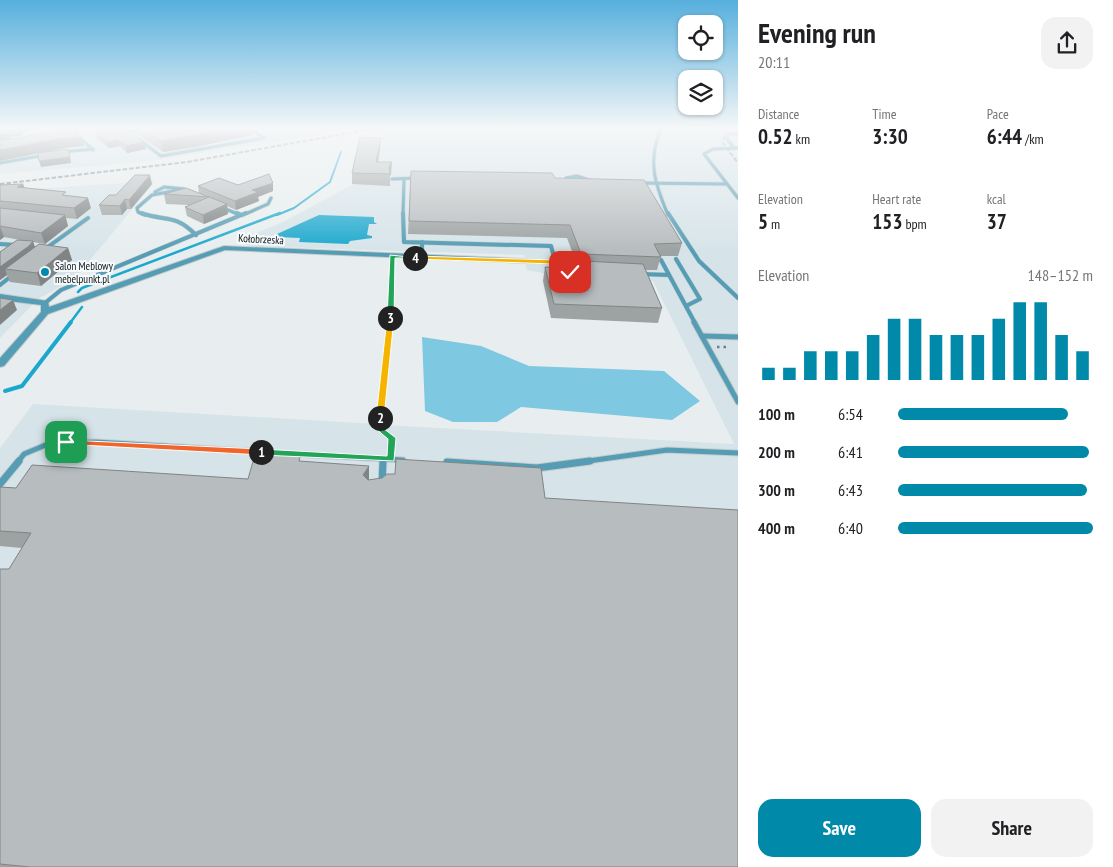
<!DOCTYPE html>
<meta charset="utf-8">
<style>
:root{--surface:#fff;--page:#f2f2f2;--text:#202124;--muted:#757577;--accent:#0189aa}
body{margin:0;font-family:"PT Sans Narrow",sans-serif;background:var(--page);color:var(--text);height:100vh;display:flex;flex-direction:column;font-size:19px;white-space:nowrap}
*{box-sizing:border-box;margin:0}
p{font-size:16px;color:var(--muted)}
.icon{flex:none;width:28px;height:28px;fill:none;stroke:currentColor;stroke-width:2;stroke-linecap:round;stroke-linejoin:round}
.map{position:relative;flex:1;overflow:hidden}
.details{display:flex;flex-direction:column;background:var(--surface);width:375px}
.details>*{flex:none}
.buttons{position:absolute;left:678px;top:15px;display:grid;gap:10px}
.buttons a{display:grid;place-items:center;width:45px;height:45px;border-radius:10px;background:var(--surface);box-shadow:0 1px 4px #0004;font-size:25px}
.pin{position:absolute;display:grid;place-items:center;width:42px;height:42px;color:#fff;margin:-21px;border-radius:10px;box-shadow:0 2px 8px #0006}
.km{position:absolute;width:25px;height:25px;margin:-12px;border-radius:50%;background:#222;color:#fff;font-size:14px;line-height:25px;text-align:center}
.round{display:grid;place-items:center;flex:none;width:52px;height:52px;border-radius:15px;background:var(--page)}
.summary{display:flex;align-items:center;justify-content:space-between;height:85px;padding:0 20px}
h1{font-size:28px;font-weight:700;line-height:38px}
.metrics{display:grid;grid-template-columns:repeat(3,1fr);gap:8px;height:85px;padding:5px 20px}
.metrics div{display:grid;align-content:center}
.metrics b{font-size:21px;font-weight:700}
.metrics small{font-size:14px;font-weight:400}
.metrics p{font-size:14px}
.chart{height:140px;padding:10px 20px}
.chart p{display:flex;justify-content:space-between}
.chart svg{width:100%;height:90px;margin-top:5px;stroke:var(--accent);stroke-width:6}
.button{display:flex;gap:10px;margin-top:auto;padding:10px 20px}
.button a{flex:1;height:58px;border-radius:15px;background:var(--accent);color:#fff;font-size:20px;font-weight:700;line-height:58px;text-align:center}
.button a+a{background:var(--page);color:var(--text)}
ul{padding:0 20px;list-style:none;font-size:16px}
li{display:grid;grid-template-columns:80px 60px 1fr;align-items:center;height:38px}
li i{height:12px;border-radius:6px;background:var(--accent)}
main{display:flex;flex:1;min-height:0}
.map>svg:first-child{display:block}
.built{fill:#d6e4e9}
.green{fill:#7ec8e1}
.water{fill:#1ca8cd}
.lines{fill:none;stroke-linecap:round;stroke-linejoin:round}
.stream-far2{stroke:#1ca8cd;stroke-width:2}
.stream-far1{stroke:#1ca8cd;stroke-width:2.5}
.stream{stroke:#1ca8cd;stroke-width:4}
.lane-far3-casing{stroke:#c6cbcc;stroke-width:4.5}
.lane-far2-casing{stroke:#c6cbcc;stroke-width:5}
.lane-far1-casing{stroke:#c6cbcc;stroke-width:7}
.lane-casing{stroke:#c6cbcc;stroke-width:9}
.street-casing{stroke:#c6cbcc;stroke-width:2}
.path-far1{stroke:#777b7c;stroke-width:2;stroke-dasharray:2 2.5;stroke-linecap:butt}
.path{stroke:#777b7c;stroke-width:2.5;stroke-dasharray:2.5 4;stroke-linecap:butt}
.lane-far3{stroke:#549db5;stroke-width:3}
.lane-far2{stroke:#549db5;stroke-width:4}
.lane-far1{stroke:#549db5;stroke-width:5}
.lane{stroke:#549db5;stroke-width:7}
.street{fill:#549db5;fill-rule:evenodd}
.rail{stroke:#878b8c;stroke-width:2;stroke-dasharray:4.5 2;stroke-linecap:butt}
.wall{fill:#9da2a3}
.shaded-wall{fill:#808485}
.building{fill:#b7bcbe;stroke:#808485}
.split-1{fill:#f0652b;stroke:#fff}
.split-2{fill:#22a559;stroke:#fff}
.split-3{fill:#f5b400;stroke:#fff}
.split-4{fill:#22a559;stroke:#fff}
.split-5{fill:#f5b400;stroke:#fff}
.poi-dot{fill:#0189aa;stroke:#f6fbfd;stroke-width:2}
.labels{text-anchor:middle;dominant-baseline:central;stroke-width:4;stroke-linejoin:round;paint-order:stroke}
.far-street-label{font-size:11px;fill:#131415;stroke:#f6fbfd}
.far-poi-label{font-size:11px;fill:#131415;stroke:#f6fbfd;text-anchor:start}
</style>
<main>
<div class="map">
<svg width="738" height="867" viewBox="0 0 738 867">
<rect width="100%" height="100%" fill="#e8eeef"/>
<g class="built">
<path d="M58,129H336L318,135L153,161L0,174V143L30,137L28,133Z"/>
<path d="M417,129H738V867H0V448L33,404L377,424L388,312H394L383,425L734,444L653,281L568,278L527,270L524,255L249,246L238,240L281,223L352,185L362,141Z"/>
<path d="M156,181L74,279L38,299L0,338V191Z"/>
</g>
<path class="green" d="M422,337L481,346L529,366L664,371L700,401L672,420L521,407L497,422H453L425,411Z"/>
<path class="water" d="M319,215L374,217V222L377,224H369L367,235L372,236V238L350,241L348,244L299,242L300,238L277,237V234Z"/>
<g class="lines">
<path class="stream-far2" d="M277,215L294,208L330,182L341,152"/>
<g class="stream-far1">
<path d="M78,292L82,288L280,213"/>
<path d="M70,323L82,307"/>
</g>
<path class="stream" d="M5,391L22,386L71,322"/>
<g class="lane-far3-casing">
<g id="lane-far3">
<path d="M75,129L76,134L93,150"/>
<path d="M661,129C647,161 655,184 668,215"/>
<path d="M129,132L146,129"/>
<path d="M0,137L21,134L24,129"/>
<path d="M140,140L161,156L264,138L250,129"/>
<path d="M734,148L727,139V134H738"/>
<path d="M738,148L713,149L704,154L738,198"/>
<path d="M61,152L93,149"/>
<path d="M0,163L45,155"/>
<path d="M392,179L417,178"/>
<path d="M568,183L566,178L577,176L595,182"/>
<path d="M639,183L726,184"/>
<path d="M221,207L240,215"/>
<path d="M145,215L138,212L137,208L152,195L184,189L164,187L155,192"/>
<path d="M243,215L268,204L271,198"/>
<path d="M403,215L404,179"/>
</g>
</g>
<g class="lane-far2-casing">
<g id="lane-far2">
<path d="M141,213C166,222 174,213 196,235"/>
<path d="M237,213L241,215"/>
<path d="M403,213L404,242L551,246L556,264L565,271"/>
<path d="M668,213L699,261L738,298"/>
<path d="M422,242V258"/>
<path d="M0,244L15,245"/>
<path d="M45,249L88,218"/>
<path d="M676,259L700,299L686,306"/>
<path d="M661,260L695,323"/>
<path d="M525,261L556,262"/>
<path d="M641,274L669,275"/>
<path d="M0,285L14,274"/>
<path d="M45,303L61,290L246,213"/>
</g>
</g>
<g class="lane-far1-casing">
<g id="lane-far1">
<path d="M694,322L738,402"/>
<path d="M702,336L738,337"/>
<path d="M295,454L403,460"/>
<path d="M18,462L24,454L48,444L96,442L263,452"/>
<path d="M383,462V459"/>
<path d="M581,462L667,450L738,453"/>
</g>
</g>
<g class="lane-casing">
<g id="lane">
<path d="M447,462L537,468L590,461"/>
<path d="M0,484L19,461"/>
<path d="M382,484L383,461"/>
</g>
</g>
<g class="street-casing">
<g id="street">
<path d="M20,129H40L0,135V131Z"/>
<path d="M224,246L525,259L529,261L525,263L225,250L48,314L4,366L0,367V358L41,312V305L0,300V294L48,301L49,307Z"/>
</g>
</g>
<g class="path-far1">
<path d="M246,240L254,237"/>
<path d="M561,255H569L573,266"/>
<path d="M390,323L392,263"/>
</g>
<g class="path">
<path d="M390,322L379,428L392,438L391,450"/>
<path d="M717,347H729"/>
</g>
<use href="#lane-far3" class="lane-far3"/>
<use href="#lane-far2" class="lane-far2"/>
<use href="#lane-far1" class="lane-far1"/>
<use href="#lane" class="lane"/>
<use href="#street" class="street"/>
<g class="rail">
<path d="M725,129L723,143L738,163"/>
<path d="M0,184L187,162L372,129"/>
</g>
</g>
<g class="wall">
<path d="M136,129H252V135L195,147L163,152L137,134Z"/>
<path d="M95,131L146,149L127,153L120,146L109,148L96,138Z"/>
<path d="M381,138L380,149L378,162L391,174L390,176V186L352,184V173Z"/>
<path d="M411,171L555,178L682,243L678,256H661L657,270H645L662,308L658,323L551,318L543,281L545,267L582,269V267H578L567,238L408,234Z"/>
<path d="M23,184L25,188L67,196L91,208L77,219L66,218L68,226L45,244L33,242L35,247L68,248L72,260L41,286L10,282L7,275L0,280V252L20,240L4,237L0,240V185Z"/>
<path d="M152,184L131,209H127L122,215H102L99,205L116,195Z"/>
<path d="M238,185L273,191L258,197L259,201L236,210L227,206L228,214L204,224L187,216L185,207L189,205L166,204L164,194L199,193L198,186Z"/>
<path d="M302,462L369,480L545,498L738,867H0V569H9L22,548L0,546V487L16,488L248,479Z"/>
</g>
<g class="shaded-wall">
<path d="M225,129H252V135L195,147L163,152L161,141Z"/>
<path d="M9,133L12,142L0,145V135Z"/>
<path d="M81,137L84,146L65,148L0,161V150L63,138Z"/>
<path d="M381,138L380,149L376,173V162Z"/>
<path d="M118,140L120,146L109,148L107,142Z"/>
<path d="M144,142L146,149L127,153L126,146Z"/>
<path d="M70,157L71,163L41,167L39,161Z"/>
<path d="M392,162L391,174L390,176L389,167Z"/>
<path d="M150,175L152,184L131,209L129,200Z"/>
<path d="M273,183V191L258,197L259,201L236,210L235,201L252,190Z"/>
<path d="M23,184L27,194L17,187Z"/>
<path d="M88,198L91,208L77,219L74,208Z"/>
<path d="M125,199L127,209L122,215L120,206Z"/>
<path d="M227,204L228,214L204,224L203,215Z"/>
<path d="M65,215L68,226L45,244L41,233Z"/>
<path d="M0,226L4,237L0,240Z"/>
<path d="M33,241L36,251L5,269L7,275L0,280V267Z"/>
<path d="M68,248L72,260L41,286L37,273Z"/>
<path d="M13,300L17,310L0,325V310Z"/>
<path d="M369,466V481L363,475Z"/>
</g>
<g class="building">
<path d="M67,129H73L81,137L63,138L0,150V141Z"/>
<path d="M106,129H114L115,130L127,129L144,142L126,146L118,140L107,142L95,131Z"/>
<path d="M144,129H225L161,141Z"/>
<path d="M0,130H6L9,133L0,135Z"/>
<path d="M360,137L381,138L376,162H392L389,167L390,174L352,173Z"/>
<path d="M68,149L70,157L39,161L38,153Z"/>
<path d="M411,171L552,173L555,178L644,180L682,243L654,244L661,257L581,254L570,225L409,221Z"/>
<path d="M269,174L273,183L252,190L258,192L235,201L198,186L219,178L238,185Z"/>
<path d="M135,175H150L129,200L125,199L120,206L99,205L109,195H116Z"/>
<path d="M23,184L17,187L66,192L62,195L88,198L74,208L0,201V185Z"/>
<path d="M186,188L227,204L203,215L185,207L209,197L164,194Z"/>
<path d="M0,208L65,215L41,233L0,226Z"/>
<path d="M17,240L33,241L29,246L0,267V252Z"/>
<path d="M39,244L68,248L37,273L5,269Z"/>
<path d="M583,261L643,264L662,308L554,304L545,267L586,269Z"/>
<path d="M0,298L13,300L0,310Z"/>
<path d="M256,451L301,453L299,461L369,466L363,475L368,480L382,478L387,474H395L396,459L541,468L545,498L738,510V867H30L0,864V569H9L31,533L0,531V487L16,488L32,465L248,479Z"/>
</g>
<linearGradient id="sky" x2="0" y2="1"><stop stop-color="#56afdd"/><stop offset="0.51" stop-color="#f5f7f8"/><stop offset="1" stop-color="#f5f7f8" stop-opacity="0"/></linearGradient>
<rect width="738" height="251" fill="url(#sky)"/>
<path class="split-1" d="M66,440L261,449L265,452L261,455L63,444L62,442Z"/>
<path class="split-2" d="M380,415L384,418L383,428L396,438L394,461L261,455L256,452L261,449L387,456L388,439L375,428L376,418Z"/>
<path class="split-3" d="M390,316L394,318L384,418L380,420L376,418L387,318Z"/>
<path class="split-4" d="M390,255L418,258H395L394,318L390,320L387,318Z"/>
<path class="split-5" d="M413,256L556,260L565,269L573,272L570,274L561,272L554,264L415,259Z"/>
<circle class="poi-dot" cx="45" cy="272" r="5"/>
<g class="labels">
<g class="far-street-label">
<text transform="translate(261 239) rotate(3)">Kołobrzeska</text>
</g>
<g class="far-poi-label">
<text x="55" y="266">Salon Meblowy<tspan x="55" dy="13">mebelpunkt.pl</tspan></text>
</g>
</g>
</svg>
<div class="buttons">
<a><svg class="icon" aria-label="locate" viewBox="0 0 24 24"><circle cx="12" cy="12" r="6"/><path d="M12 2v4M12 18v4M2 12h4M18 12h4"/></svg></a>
<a><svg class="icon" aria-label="layers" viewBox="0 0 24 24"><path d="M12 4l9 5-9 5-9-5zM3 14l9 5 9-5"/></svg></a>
</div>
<div class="pin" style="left:66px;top:442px;background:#1e9e55"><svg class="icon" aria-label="arrive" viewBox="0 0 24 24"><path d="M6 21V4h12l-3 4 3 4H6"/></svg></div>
<div class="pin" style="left:570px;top:272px;background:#d93025"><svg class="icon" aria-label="check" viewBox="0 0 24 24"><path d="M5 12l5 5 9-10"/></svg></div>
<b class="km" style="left:261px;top:452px">1</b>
<b class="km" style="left:380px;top:418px">2</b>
<b class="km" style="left:390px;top:318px">3</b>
<b class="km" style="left:415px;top:258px">4</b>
</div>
<section class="details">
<div class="summary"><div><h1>Evening run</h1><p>20:11</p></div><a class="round"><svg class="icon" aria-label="share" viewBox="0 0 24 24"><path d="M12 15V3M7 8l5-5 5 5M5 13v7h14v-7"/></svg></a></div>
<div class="metrics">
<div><p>Distance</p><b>0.52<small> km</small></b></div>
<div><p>Time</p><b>3:30</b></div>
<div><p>Pace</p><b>6:44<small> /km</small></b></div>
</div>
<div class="metrics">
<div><p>Elevation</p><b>5<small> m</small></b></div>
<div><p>Heart rate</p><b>153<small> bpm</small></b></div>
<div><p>kcal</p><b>37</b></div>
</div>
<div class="chart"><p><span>Elevation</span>148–152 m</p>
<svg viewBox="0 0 160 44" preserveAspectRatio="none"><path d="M5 44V38M15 44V38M25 44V30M35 44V30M45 44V30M55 44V22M65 44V14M75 44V14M85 44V22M95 44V22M105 44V22M115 44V14M125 44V6M135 44V6M145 44V22M155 44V30"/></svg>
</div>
<ul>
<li><b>100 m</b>6:54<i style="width:87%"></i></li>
<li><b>200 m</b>6:41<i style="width:98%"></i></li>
<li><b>300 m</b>6:43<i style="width:97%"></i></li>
<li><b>400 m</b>6:40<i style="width:100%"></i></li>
</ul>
<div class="button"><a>Save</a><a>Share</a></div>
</section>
</main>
